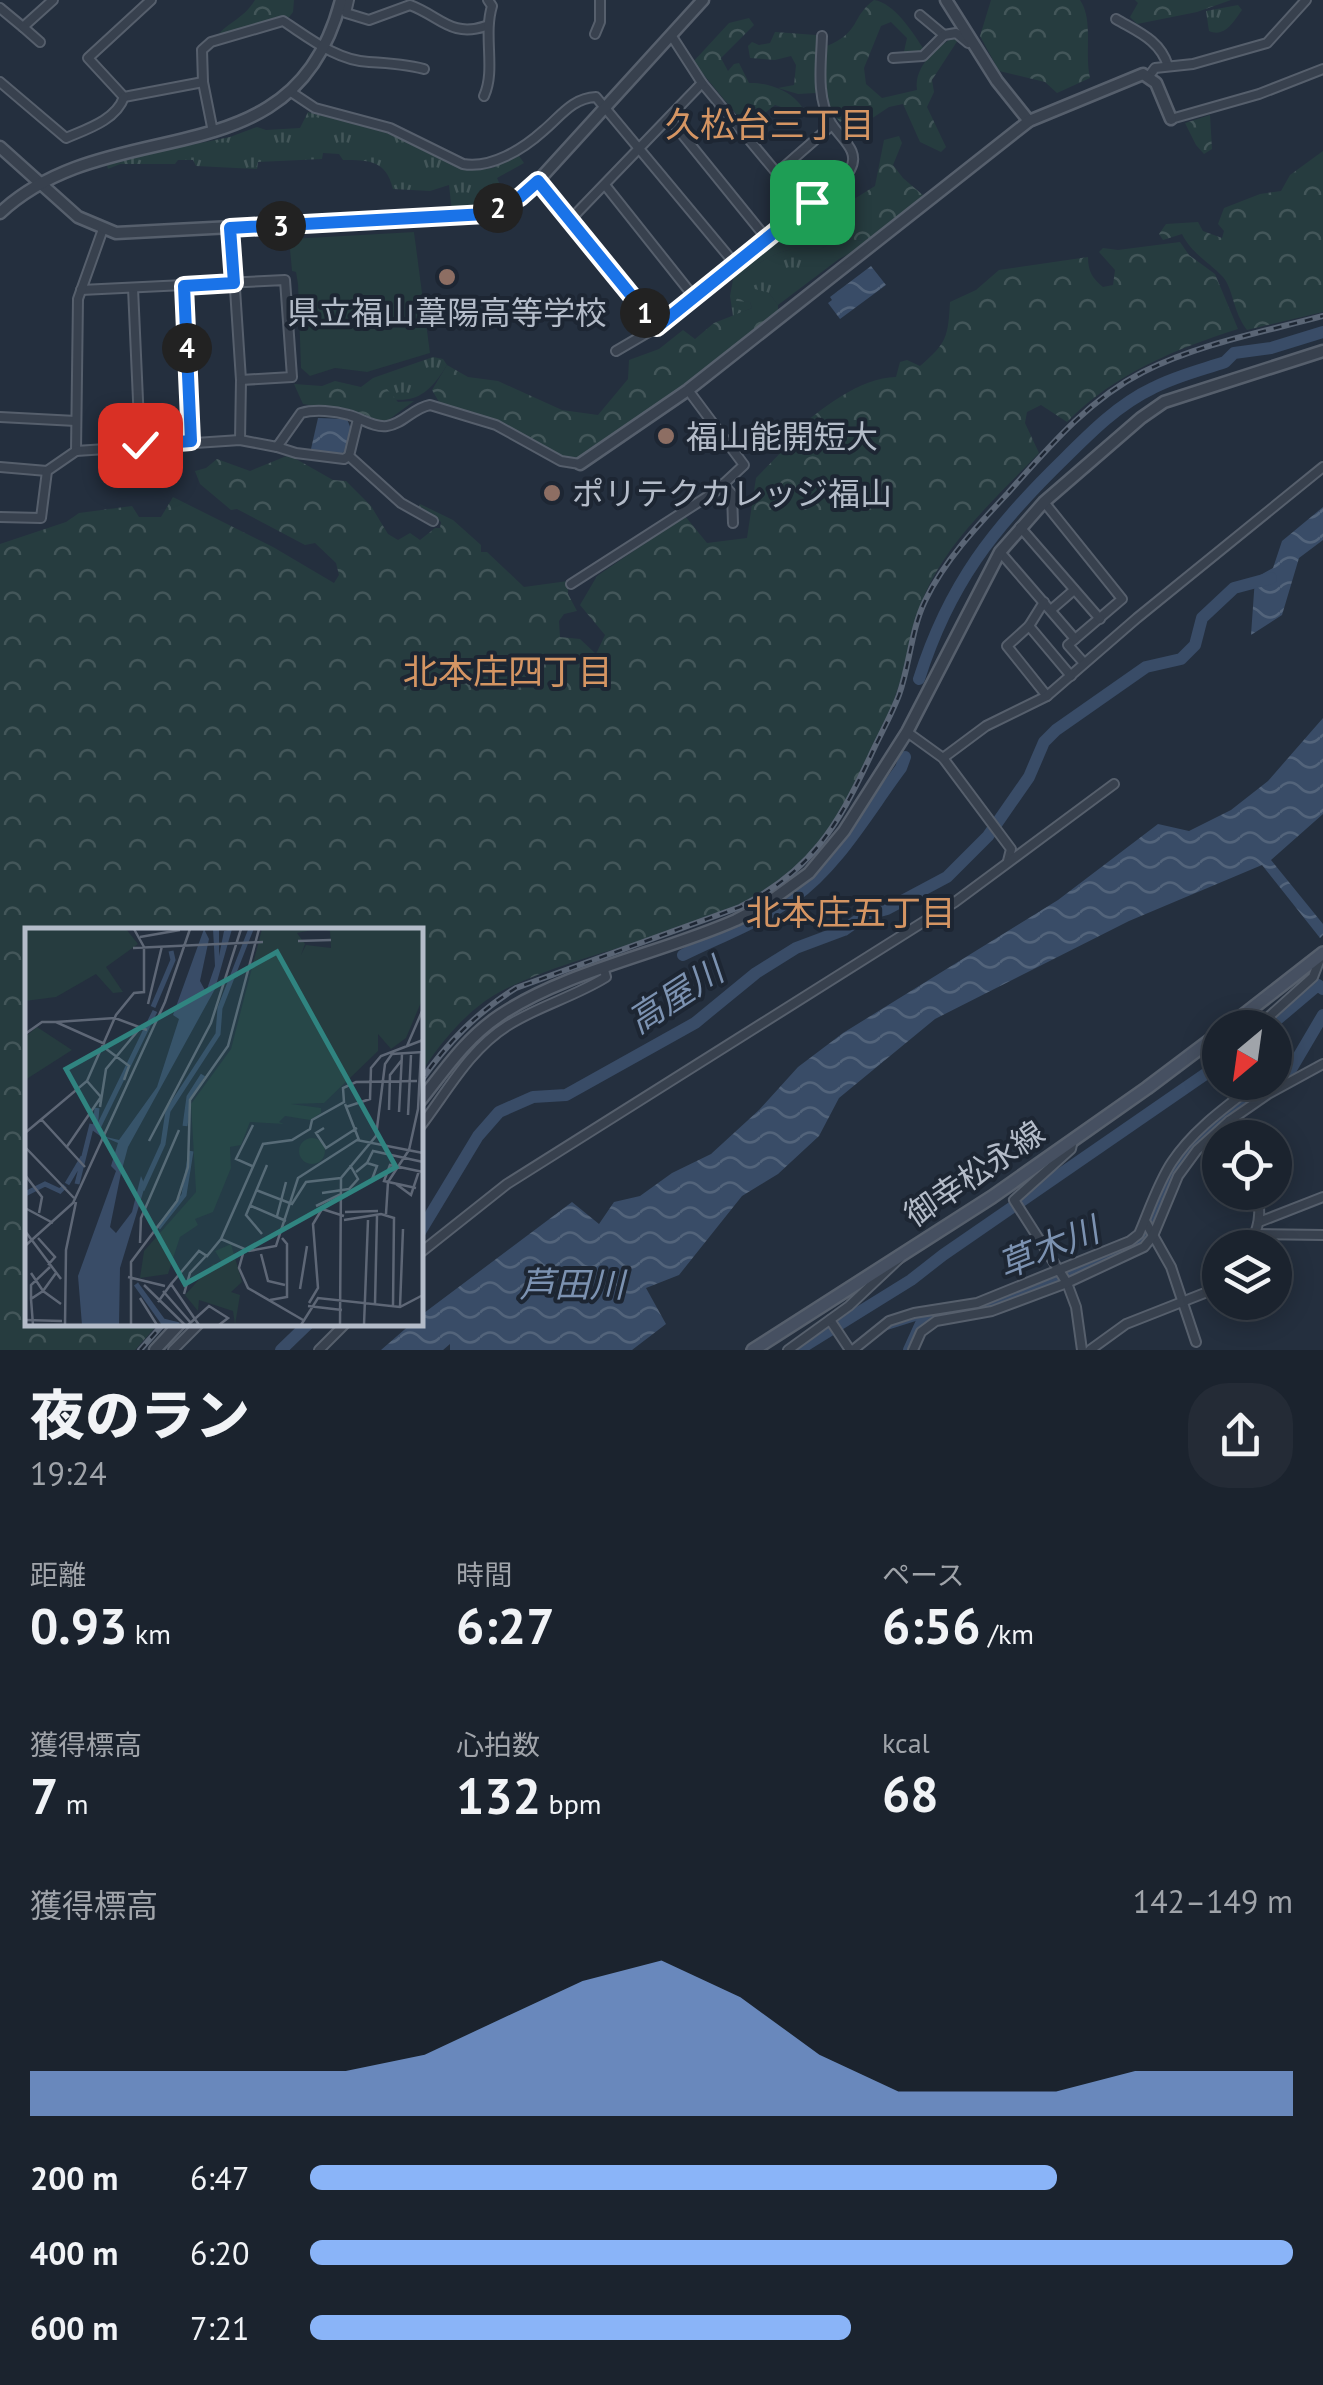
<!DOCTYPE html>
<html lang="ja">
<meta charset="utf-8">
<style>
:root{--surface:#1b232e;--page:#242b36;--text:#f1f3f6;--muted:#a0a4aa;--line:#39404a;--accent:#8ab4f8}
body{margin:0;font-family:"PT Sans","Noto Sans JP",sans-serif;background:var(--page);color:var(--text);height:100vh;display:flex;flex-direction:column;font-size:38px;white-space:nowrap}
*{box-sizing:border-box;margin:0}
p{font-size:32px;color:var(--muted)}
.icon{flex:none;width:55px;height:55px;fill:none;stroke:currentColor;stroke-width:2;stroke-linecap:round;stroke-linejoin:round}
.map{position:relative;height:1350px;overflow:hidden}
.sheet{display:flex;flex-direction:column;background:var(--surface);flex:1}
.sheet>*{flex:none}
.needle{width:65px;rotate:209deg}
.tools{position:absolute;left:1202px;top:1010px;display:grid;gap:20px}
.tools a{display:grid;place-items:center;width:90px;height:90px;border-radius:50%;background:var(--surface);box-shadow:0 5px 25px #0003,0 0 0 2px var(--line);font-size:50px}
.pin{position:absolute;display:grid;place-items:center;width:85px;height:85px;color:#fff;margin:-42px;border-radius:20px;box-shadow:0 5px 15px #0006}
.km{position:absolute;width:50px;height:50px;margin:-25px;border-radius:50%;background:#222;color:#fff;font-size:28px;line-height:50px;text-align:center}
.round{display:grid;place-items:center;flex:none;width:105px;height:105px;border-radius:40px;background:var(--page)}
.overview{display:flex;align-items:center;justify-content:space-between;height:170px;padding:0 30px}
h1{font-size:55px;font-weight:800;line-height:75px}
.stats{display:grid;grid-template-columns:repeat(3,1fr);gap:15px;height:170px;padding:10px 30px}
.stats div{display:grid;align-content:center}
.stats b{font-size:50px;font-weight:800}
.stats small{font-size:28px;font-weight:400}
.stats p{font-size:28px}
.chart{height:280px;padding:20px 30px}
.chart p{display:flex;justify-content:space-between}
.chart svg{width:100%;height:180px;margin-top:10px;fill:var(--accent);opacity:.7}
ul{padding:0 30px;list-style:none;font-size:32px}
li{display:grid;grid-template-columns:160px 120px 1fr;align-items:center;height:75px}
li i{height:25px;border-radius:12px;background:var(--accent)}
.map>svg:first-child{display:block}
.grass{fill:url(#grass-tufts)}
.forest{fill:url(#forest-crowns)}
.garden{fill:#263c3f}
.water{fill:url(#water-waves)}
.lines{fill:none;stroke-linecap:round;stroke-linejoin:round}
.stream{stroke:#394c67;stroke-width:2.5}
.river{stroke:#394c67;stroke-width:12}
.minor-casing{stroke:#565f6c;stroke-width:12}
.tertiary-casing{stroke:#565f6c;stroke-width:15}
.secondary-casing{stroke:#565f6c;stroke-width:16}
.minor{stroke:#38414e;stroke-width:8}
.tertiary{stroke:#38414e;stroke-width:10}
.secondary{stroke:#465061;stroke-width:11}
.rail-casing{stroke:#5a6575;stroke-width:6}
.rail{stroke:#1d2633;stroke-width:2.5;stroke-dasharray:8;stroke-linecap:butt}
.route-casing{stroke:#fff;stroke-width:20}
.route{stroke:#1a73e8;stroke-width:12}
.education-dot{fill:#8d6e63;stroke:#1d2633;stroke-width:4}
.labels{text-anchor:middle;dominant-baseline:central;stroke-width:8;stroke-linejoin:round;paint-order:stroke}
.poi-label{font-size:32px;fill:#b4bcc9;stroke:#1d2633;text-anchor:start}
.street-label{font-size:32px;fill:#b4bcc9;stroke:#1d2633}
.neighbourhood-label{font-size:35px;fill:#d59563;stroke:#1d2633}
.water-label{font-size:35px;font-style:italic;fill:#7c92b1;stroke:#1d2633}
.inset-river{fill:none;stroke:#394c67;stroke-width:5}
.inset-road{fill:none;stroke:#5e6776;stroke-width:2.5}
.view{fill:#308480;fill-opacity:0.15;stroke:#308480;stroke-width:5}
.inset-edge{fill:none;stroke:#b4bcc9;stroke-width:5}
</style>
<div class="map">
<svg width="1323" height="1350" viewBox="0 0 1323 1350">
<defs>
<pattern id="grass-tufts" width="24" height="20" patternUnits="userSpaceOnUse" patternTransform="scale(2.5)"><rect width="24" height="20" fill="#263c3f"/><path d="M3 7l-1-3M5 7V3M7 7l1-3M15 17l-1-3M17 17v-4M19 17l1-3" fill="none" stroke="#435659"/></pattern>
<pattern id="forest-crowns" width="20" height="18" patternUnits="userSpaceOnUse" patternTransform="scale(2.5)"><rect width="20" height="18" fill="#263c3f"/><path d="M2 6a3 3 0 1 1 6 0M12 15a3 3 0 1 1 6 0" fill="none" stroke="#435659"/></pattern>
<pattern id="water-waves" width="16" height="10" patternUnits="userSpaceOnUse" patternTransform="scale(2.5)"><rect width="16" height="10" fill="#394c67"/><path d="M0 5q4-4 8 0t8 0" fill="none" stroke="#53647b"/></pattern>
</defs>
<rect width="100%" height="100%" fill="#242f3e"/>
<g class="grass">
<path d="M1238,5L1242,10C1234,21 1225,38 1209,31L1206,11Z"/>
<path d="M308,112L387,133L469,169L493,168L517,153L524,163L497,178L505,196L485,207L452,212L449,185L430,191L393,189C386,160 369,160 343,160L339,154L323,153L322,159L258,162L257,169L196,166L193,160H178L175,164H120L108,169L106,162L230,137L257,127L266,130L300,128Z"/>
<path d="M840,238L872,242L839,259L778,305L769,293L737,300L750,302L752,308L733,316L730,296L735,269L741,275C766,258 789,242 819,250Z"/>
<path d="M433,357L443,359L447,365C422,406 405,404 362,393L361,387L373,378Z"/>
</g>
<g class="forest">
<path d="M255,0H294L293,12L287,20L216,38C224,24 243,20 255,0Z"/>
<path d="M874,0C894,3 912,31 923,48L918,55L903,56L907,38L891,22L881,26L864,68L866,84L882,98L917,90C914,66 935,50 953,37L958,40L932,80L934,92L927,107L946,147L941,152L920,142L903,104L889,107L865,123L846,119L840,122C820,100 824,74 827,46C862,31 850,18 874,0Z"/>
<path d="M991,0H1080C1094,21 1084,52 1090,78L1057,93L1045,82L999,71L980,36Z"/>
<path d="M1135,0H1231L1197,12L1137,24L1130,17L1138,3Z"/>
<path d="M749,18L754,25L721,58L728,71L734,64L739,63L749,83C764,82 787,89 798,102C802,106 804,112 809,115L794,117L784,108L775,105L747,127L693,62L729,23Z"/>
<path d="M775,32L816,35V93L798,94L778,88L794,85L796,65L791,56L775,60L750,58L748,46L752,42L759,45L770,43Z"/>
<path d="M1210,115L1212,149L1204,154L1196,145L1185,123Z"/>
<path d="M899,136L902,143L893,165L903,178L924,196L872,242L840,238L819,250C788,243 766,258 741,275L735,269L810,211L854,199L875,186L884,140Z"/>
<path d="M1323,151V312L1247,330C1233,312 1233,288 1223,277C1208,261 1192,254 1182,234L1163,240L1159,234L1166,224L1198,222L1203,231L1222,238L1224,231L1218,224L1224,208L1260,194L1281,191L1290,175Z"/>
<path d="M1180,242L1189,255L1215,274L1238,329C1175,349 1114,374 1067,422L1041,405L1027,412L1025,423L1039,453C998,496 949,539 925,594C913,620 911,648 902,675C883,739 839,835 786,876C710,936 583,947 498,993C468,1009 437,1046 420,1075V930H28V1322L159,1323L135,1350H0V544L66,522L79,513L132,506L139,517H161L173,497L273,547L334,583L339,575L336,563L315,543L305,545L237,509L231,510L200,484L195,471L206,468L217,459L250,471L289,455L333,480L346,481L371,506L388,534L398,540L410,533L420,540L435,528H440L441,522L419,507L420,504L453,520L481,545V552H487L524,587L568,581V594L577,611L564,614L559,621L560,637L580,639L596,654L605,635L580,605L597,576L685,516L707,543L747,538L756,478L794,439V432C819,410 861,377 896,377L900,362L907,360L920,366C947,343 948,337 950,302L976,290L999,270L1088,257C1088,271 1092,278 1103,287L1113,285L1115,270L1099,252L1103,248L1118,250Z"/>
<path d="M751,288L769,293L778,305V314L688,388L580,462L560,458L496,422L439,402L432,390L447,365L468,377L498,381L562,410L598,415L628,379L629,360L659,349L683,330L695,339L714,323L752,308L750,302L736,301L738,294Z"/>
<path d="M335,381L361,387L363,393L387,389L398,402L414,401L387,421L374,420L359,413L303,404L294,384L322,386Z"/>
</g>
<path class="garden" d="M414,232L430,353L367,372L335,368L310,376L301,368L298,284L296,272L292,271L289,239Z"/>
<g class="water">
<path d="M871,266L886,285L840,319L828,303L832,300L830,297Z"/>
<path d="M318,418L347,419L351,429L345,451L338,456L311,449Z"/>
<path d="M1323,507V540L1299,558L1282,615L1251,635L1255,578L1273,568L1282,541Z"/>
<path d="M1323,718V814L1271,860L1323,924V935L1320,938L1262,865L1129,921L935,1019L839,1098L819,1136L778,1174L742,1196L679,1275L646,1288L666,1324L632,1350H450V1344L443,1350H381L412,1323L420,1322V1316L572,1202L599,1224L614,1202L640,1196L672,1173L711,1154L759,1110L798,1067L843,1033L1058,900L1158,824L1189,831L1231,810L1268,781Z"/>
</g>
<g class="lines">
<path class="stream" d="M859,1350L886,1329L924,1317"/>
<g class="river">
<path d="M919,679C949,584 994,527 1064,459C1091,432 1119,404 1153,388C1176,376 1201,370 1225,362L1234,353L1271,348L1323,332"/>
<path d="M683,955C719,937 760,922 793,898C838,866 868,812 901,768L905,757"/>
<path d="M1267,1028L1318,985L1323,989"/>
<path d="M1275,1081L1290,1071L1323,1015"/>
<path d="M420,1232L478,1136L499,1112L533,1097L566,1095L695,1023L756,973L796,948L844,930L865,915L887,909L947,877L988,836L1029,777L1044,742L1056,730L1146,667L1181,659L1195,645L1202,618L1234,588L1271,578"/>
<path d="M281,1350L310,1322"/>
<path d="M798,1350L911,1280L943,1255L1220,1064"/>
<path d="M909,1350L924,1317C996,1306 1073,1282 1136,1243C1155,1225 1160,1196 1173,1173C1195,1133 1234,1105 1273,1082"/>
</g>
<g class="minor-casing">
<g id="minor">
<path d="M151,0L88,58L124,97L203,82"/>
<path d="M349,0L346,13L369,20L410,5C440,16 451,38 486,26"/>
<path d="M0,8L23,27L53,0"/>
<path d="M920,15L944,35"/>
<path d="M1116,19C1138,32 1160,40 1168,66"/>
<path d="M23,27L40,42"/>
<path d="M595,34L600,22V0"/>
<path d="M671,35L702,83L805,207"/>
<path d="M893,58L923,56L944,35L956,33L968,43"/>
<path d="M1149,76L1155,68L1193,64L1267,43L1306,0"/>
<path d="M0,82L66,138C87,129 116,120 124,97"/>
<path d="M291,92L315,108L390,128L463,164C491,169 523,149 543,131C560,117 572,98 596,97L735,264"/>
<path d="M484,96C496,70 483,36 492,6L488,0"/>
<path d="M669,118L767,239"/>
<path d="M1171,119L1259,94L1323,69"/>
<path d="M213,132L203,82L202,50L211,42L283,21C308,37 337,61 369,62C388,63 405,64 424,69"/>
<path d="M777,173L832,125"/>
<path d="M538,181L657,327"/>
<path d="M605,185L694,297"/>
<path d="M570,220L702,83"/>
<path d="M231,228L241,380L240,440"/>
<path d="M184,285L191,441"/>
<path d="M133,288L140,445"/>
<path d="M81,290L285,280L292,377L241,380"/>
<path d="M616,351L657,327L850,170C861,151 841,139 831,123C816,97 821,65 822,36"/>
<path d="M0,417L76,421"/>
<path d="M358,419L349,456L401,503L433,521"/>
<path d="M277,447L296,453L344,459L349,456"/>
<path d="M76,451L78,299L103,229"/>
<path d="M0,467L47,471"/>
<path d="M723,484L732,494L733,523"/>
<path d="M1044,502L1122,599L1068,645L1084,663"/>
<path d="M0,517L41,518L47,471L76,451L240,440L277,447L301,413C315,409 335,411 349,415C361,418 374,428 387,426C403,424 413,408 430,405L496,425L561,461L580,464"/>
<path d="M1020,527L1100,619"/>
<path d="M1000,552L1075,639"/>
<path d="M571,584L716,491L744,465L688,390"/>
<path d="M1044,602L1029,626L1071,676"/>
<path d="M1052,609L1074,590"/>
<path d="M1029,626L1007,646L1047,696"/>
<path d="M907,732L943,758L1011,849L1008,861"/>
<path d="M943,758L986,726L1047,696L1137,618L1323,467"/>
<path d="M1263,1028V1022L1313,977L1320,959"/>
<path d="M420,1127C447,1092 469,1050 507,1026C538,1006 574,997 606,977L604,970"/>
<path d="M1235,1138L1229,1121L1268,1094L1323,1064"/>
<path d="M1073,1140L1071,1149L1014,1200L1067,1283L1076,1307L1082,1350"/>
<path d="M1145,1221L1171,1267L1196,1342"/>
<path d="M1259,1222L1323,1197"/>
<path d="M1255,1234L1323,1235"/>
<path d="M1249,1248C1258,1229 1263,1213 1256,1192"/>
<path d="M420,1253L507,1184L955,902L1114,784"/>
<path d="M830,1320L850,1350"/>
<path d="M173,1350L201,1322"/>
<path d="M319,1350L347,1322"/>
<path d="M788,1350L849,1306L900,1258"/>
<path d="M853,1350L889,1321L914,1313L977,1303L1130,1241L1139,1234C1149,1211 1158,1183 1172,1162C1194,1129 1226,1107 1258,1082"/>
<path d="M913,1350L921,1332L936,1321L992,1311L1067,1283L1144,1247L1153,1236L1178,1176L1197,1150L1229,1121"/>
<path d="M1090,1350L1126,1324L1220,1287"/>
</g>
</g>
<g class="tertiary-casing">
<g id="tertiary">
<path d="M946,0L997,81L1029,121"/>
<path d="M0,147L78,217L116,233L486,214L519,197L538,181L703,0"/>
<path d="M0,213C113,108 293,185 341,0"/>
<path d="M580,464L688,390L1029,121L1143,74L1156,83L1171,119"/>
<path d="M420,1101C445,1070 465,1039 499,1016C565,971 662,953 736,920L765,905L809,873L844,831L907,732L1000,552L1044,502L1141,418L1164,402L1323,351"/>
<path d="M155,1350L181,1322"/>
</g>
</g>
<g class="secondary-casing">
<g id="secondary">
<path d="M1227,1028L1323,953"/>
<path d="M753,1350L992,1197L1147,1088L1220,1033"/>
</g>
</g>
<use href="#minor" class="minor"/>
<use href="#tertiary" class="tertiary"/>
<use href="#secondary" class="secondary"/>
<g class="rail-casing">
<g id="rail">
<path d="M420,1082C447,1043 476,1013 516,988L740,907C811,871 837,827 870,757C879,737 891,716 899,695C910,664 911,630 925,601C944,561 978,525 1008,493C1048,448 1088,400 1143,372C1198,344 1263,332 1323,316"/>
<path d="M140,1350L165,1322"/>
</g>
</g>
<use href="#rail" class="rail"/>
</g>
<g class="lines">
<g class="route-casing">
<path id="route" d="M140,445L191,441L184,286L234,283L230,228L486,214L520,197L538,181L657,327L812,202"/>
</g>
<use href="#route" class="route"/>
</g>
<g class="education-dot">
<circle cx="447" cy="277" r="10"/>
<circle cx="666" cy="436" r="10"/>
<circle cx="552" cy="493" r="10"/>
</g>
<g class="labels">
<g class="poi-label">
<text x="447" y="312" text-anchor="middle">県立福山葦陽高等学校</text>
<text x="686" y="436">福山能開短大</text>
<text x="572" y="493">ポリテクカレッジ福山</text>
</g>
<g class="street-label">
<text transform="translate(974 1173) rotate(-34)">御幸松永線</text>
</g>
<g class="neighbourhood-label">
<text x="770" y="124">久松台三丁目</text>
<text x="508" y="671">北本庄四丁目</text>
<text x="851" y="912">北本庄五丁目</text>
</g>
<g class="water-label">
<text transform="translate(675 995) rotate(-33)">高屋川</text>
<text transform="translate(1048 1247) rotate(-22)">草木川</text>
<text x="572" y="1284">芦田川</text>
</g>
</g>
<g transform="translate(25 928)">
<rect width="398" height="398" fill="#242f3e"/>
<path d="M0,1H101L113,16L81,39L98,64L88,65L71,46L31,69L0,73ZM237,1H293L272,5L280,16L276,27L281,17L306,20L305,3L297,1L397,2V72L381,110L366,121L353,106V123L299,175L266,176L296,180V185L285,192L260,188L254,194L259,196L225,194L216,217L205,219L206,240L188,284L170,291L173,297L155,309L143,346L115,350L119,323L171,264L166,176L206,121ZM12,99L47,122L0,152V109ZM206,316L217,354L206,364L215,367L210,397L208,383L174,372L173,383L160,367L188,336H198L190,323Z" fill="#263c3f"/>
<path d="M274 223a13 13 0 1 1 26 0a13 13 0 1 1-26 0Z" fill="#263c3f"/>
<path d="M179,1L184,11L175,53L181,64L190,38L188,1H194V28L199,3L207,1L190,61L103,219L96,245L85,299L91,305L107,284L116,248L120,258L95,340L94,397H57L53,348L91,243L86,238L93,215L77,208L94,212L132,159L154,91L148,87Z" fill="#394c67"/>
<path class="inset-river" d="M128,79L148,32L146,23M72,180L70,201L78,207M74,198L130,83M160,198L164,169L178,147M42,256L58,229M52,256L67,196M117,262L138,216L143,183L193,106L195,80L226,1M0,266L20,256L35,263L40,258M133,300L159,267L166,223M111,356L140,397M111,356L138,393L154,397"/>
<path class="inset-road" d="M115,9L155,2M273,13L306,12M108,20L238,14M123,76L137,18M31,94L90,90L122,102M0,106L17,94H31L80,116M382,118L398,81M80,120L104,138L99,152M320,176L334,212M75,179L81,141L116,99M321,179L345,171L346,140L356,128L398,112M364,182L365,147L376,133M374,184L377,126M383,187L386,127M16,191L60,239M299,200L291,205L301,220L332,200M0,205L62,153L91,87L109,65L119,64V19L109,1M124,213L186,95L216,1M0,219L49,270M41,220L76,169L62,153M342,235L348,223L398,234M227,238L211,231L228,197M331,244L342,235L352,238L346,254M0,247L17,269L14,285M371,256L386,267L394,243M391,260L359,253L365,237L398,244M231,262L267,276L281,254L316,250M297,265L324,261L333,251L325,237M224,277L261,293M291,278L314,267L316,273M0,280L28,295M320,284L353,283M361,286L363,254L384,222L393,181L396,125M252,288L261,254M319,292L356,286L369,290L368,378M0,303L36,351M237,306L221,287L242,237M13,310L30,329L23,337M196,311L224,323L251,318L273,250L332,212L398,225M115,315L116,290L154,202M0,318L48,275L140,74L165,1M219,322L214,340L223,360L278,392M236,326L243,353L260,357M6,345L18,363L31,345M103,349L140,358M146,356L174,323L182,328L196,311L238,216L267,212L285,201L287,192L319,174L318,160L331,154L392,153M119,357L160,397M275,361L282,318M138,363L166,395M159,366L165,345L181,328M115,370L132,397M6,371V357L25,339M245,372L262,369V316L257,310M133,374L146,356L174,397M284,375L293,360L288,296L297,281L319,288M350,376L352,288M283,378L317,382M375,379L378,301M0,392L37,393M8,397L6,371L18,363L36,376M40,397L41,322L51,274M106,397V334L152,273L163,239L165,172L203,118L234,1M163,397L184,378L203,390L194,397M276,397L293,370L375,379L398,367M315,397L316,250L351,208L360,136L367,126L398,124M339,397L343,292"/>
<path class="view" d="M252,24L371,239L160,356L41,141Z"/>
<rect width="398" height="398" class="inset-edge"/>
</g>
</svg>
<div class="tools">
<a><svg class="needle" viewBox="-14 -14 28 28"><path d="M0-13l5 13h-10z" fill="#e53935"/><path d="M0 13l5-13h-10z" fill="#a0a4aa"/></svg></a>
<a><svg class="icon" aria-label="locate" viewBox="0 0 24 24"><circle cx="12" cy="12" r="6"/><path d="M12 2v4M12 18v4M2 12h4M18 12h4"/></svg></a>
<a><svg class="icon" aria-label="layers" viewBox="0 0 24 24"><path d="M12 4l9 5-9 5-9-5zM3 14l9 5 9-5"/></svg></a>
</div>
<div class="pin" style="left:812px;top:202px;background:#1e9e55"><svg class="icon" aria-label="arrive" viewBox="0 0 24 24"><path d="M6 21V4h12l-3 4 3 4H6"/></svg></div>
<div class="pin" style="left:140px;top:445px;background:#d93025"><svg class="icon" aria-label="check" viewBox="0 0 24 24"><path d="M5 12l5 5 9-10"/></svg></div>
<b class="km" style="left:645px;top:313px">1</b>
<b class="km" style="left:498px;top:208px">2</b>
<b class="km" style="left:281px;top:226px">3</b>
<b class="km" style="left:187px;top:348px">4</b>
</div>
<section class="sheet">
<div class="overview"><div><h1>夜のラン</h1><p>19:24</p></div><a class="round"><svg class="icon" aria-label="share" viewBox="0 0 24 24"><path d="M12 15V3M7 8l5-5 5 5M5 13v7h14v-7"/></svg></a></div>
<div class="stats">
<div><p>距離</p><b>0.93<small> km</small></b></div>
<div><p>時間</p><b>6:27</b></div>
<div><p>ペース</p><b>6:56<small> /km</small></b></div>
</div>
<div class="stats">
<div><p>獲得標高</p><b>7<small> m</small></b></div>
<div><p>心拍数</p><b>132<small> bpm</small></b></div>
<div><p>kcal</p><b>68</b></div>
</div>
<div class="chart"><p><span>獲得標高</span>142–149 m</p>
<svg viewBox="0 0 160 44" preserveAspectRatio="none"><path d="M0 44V33L10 33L20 33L30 33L40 33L50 29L60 20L70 11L80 6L90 15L100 29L110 38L120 38L130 38L140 33L150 33L160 33V44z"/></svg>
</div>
<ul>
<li><b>200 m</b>6:47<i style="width:76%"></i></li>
<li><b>400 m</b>6:20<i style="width:100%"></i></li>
<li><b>600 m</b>7:21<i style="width:55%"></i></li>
</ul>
</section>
